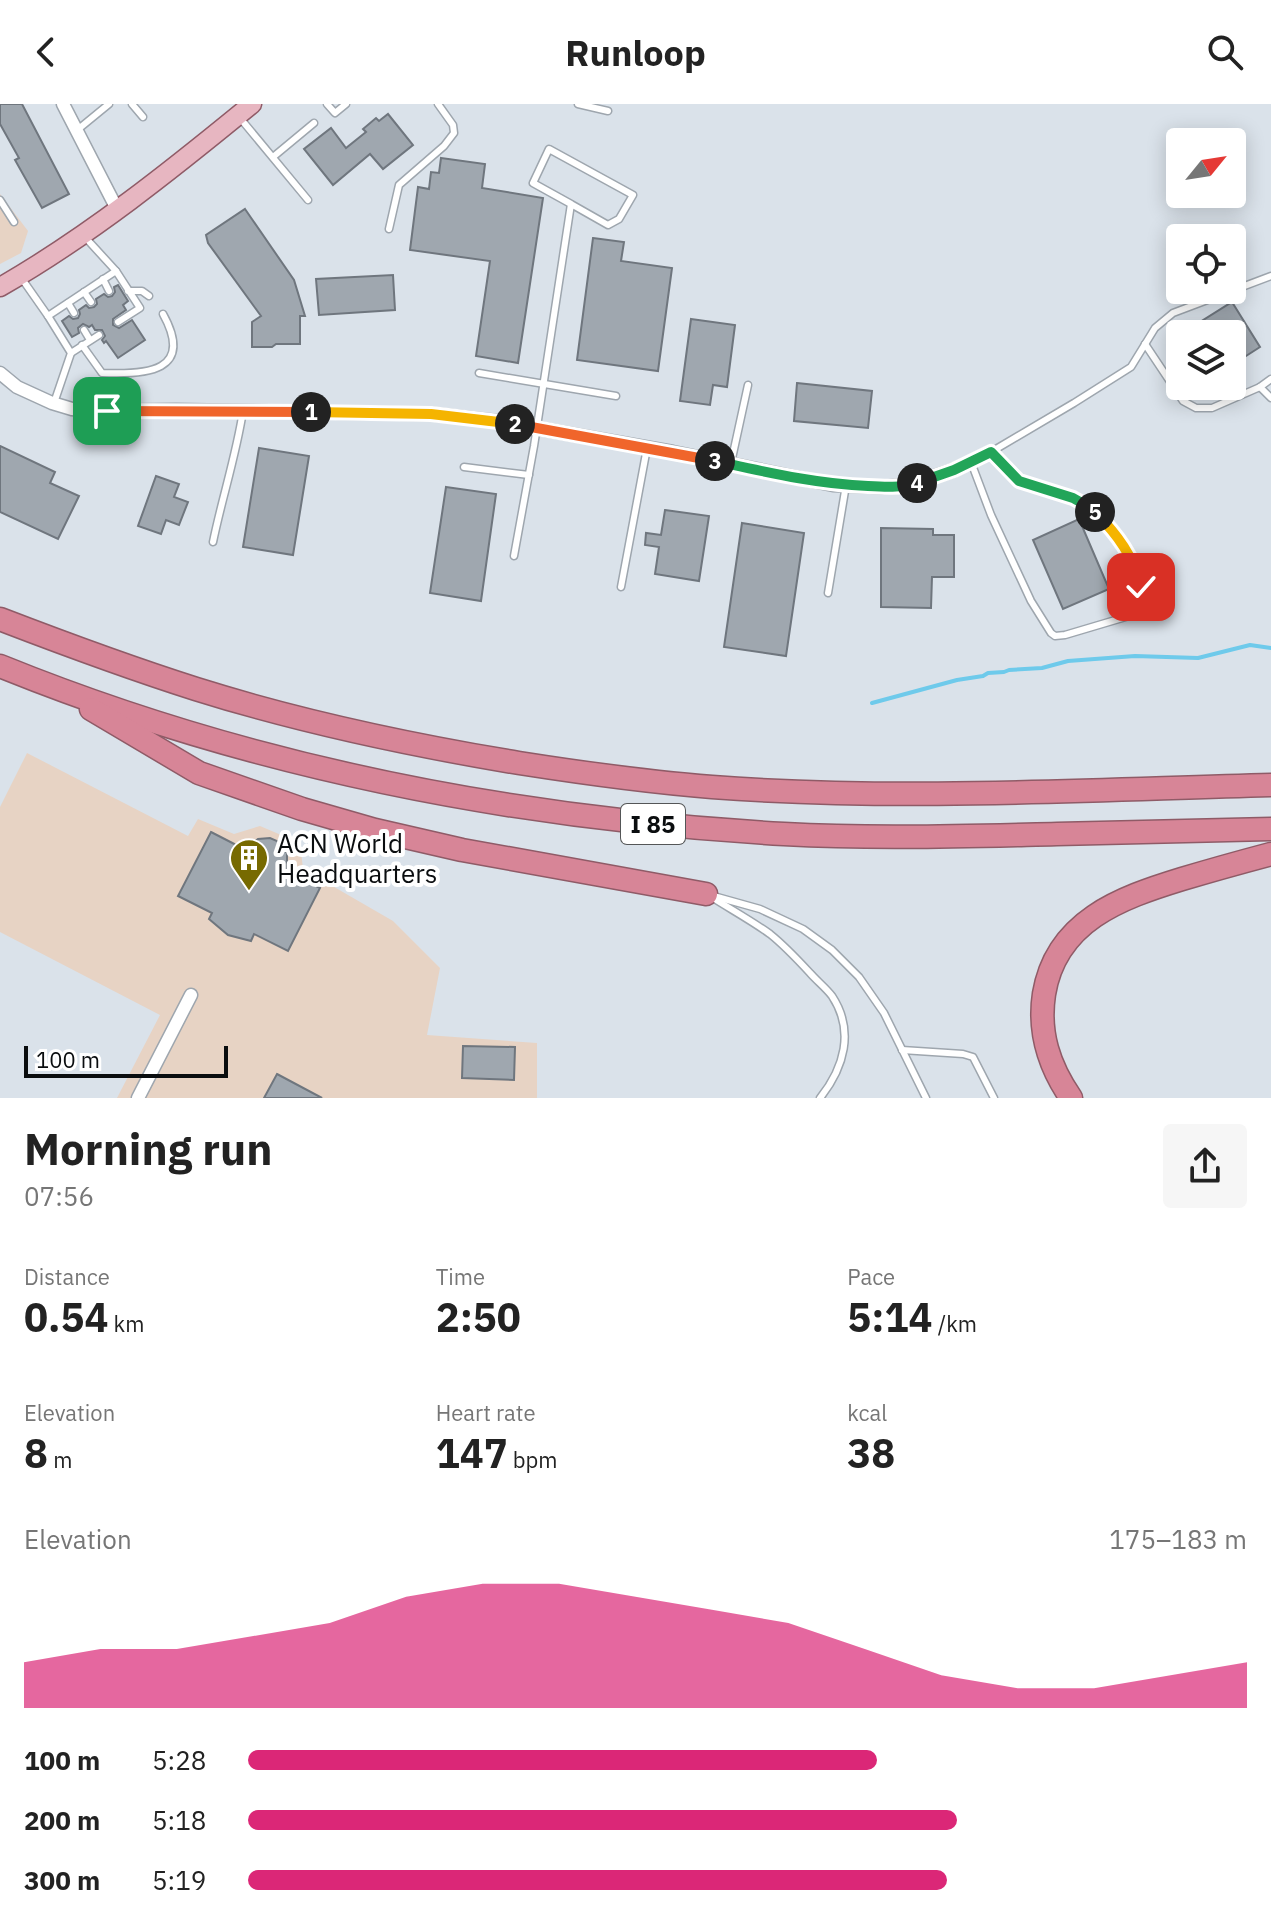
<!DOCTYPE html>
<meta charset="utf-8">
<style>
:root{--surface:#fff;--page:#f6f6f6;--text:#222;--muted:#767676;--accent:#db2777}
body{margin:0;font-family:"IBM Plex Sans",sans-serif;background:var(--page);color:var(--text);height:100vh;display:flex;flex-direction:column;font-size:30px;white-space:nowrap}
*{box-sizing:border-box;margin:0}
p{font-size:26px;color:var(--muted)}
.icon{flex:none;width:44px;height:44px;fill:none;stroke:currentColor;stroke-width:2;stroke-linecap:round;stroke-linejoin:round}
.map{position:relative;height:994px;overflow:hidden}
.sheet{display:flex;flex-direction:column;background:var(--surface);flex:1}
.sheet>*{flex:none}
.needle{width:52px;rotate:60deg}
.controls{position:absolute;left:1166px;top:24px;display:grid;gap:16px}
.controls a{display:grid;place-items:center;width:80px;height:80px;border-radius:8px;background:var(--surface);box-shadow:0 4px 20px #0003;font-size:40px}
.scale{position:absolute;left:24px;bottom:20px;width:204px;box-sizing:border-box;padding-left:8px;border:4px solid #0a0d0f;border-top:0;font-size:22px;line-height:28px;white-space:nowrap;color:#0a0d0f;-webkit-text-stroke:6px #fff;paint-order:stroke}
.pin{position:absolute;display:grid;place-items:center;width:68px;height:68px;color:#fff;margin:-34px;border-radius:16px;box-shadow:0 4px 12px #0006}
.km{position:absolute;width:40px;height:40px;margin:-20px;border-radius:50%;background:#222;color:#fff;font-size:22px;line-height:40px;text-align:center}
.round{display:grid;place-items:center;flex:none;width:84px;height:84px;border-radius:8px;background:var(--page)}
.summary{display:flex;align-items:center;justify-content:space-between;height:136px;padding:0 24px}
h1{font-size:44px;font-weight:700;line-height:60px}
.stats{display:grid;grid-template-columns:repeat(3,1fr);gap:12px;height:136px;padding:8px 24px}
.stats div{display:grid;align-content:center}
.stats b{font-size:40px;font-weight:700}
.stats small{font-size:22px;font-weight:400}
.stats p{font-size:22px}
.chart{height:224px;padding:16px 24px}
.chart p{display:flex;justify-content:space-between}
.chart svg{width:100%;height:144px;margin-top:8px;fill:var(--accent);opacity:.7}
ul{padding:0 24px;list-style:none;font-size:26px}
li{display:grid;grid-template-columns:128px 96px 1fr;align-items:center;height:60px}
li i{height:20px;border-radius:10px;background:var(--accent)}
header{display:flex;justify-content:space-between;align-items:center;height:104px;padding:0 24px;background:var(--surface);font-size:36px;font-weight:700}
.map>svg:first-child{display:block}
.commercial{fill:#e7d3c4}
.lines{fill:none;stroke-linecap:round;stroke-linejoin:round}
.stream{stroke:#6ecaeb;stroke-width:4}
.building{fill:#9fa7af;stroke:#6f767e;stroke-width:2}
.service-casing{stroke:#9ea6ae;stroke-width:9}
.minor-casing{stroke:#9ea6ae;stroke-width:15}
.primary-casing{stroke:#8f5b67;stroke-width:21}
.motorway-casing{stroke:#8f5b67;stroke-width:25}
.service{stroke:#fff;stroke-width:6}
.minor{stroke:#fff;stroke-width:12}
.primary{stroke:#e7b6c1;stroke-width:18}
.motorway{stroke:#d78597;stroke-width:22}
.split-1-casing{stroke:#fff;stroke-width:16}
.split-2-casing{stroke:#fff;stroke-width:16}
.split-3-casing{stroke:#fff;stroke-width:16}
.split-4-casing{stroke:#fff;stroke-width:16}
.split-5-casing{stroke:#fff;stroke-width:16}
.split-6-casing{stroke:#fff;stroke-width:16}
.split-1{stroke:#f0652b;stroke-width:10}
.split-2{stroke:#f5b400;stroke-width:10}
.split-3{stroke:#f0652b;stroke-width:10}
.split-4{stroke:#22a559;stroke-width:10}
.split-5{stroke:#22a559;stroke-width:10}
.split-6{stroke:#f5b400;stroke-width:10}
.labels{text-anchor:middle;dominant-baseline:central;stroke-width:8;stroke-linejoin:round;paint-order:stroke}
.shield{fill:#fff;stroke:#545657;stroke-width:2}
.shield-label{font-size:24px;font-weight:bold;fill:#0a0d0f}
.poi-label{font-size:26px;fill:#0a0d0f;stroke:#fff;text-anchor:start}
</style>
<header><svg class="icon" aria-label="back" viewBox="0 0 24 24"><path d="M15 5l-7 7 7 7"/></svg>Runloop<svg class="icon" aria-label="search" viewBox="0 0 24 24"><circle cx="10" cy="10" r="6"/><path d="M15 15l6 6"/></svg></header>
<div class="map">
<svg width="1271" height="994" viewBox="0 0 1271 994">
<rect width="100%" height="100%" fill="#dae2ea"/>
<g class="commercial">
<path d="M0,90L28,127L21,149L0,160Z"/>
<path d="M27,649L188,732L198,715L234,730L260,722L300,739L303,765L393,817L440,864L427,931L537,939V994H117L160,911L0,828V703Z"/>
</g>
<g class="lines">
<path class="stream" d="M872,599L957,576L983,572L988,569L1004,568L1009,566L1042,564L1068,557L1135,552L1198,554L1250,541L1271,544"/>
</g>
<g class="building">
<path d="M0,0H22L69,90L42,104L15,56L19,54L0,20Z"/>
<path d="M388,10L413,41L383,65L370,50L333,81L304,45L331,24L346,44L366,28L363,25L376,14L379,17Z"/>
<path d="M441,54L485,60L482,84L543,94L518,259L476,252L490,157L410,146L418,83L429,85L431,68L439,69Z"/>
<path d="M245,105L294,176L305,212H300V240H276L272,243H252V218L261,212L208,139L206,131Z"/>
<path d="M593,134L624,138L621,157L672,164L658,267L577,256Z"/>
<path d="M393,171L395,206L319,211L316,175Z"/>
<path d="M118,181L128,197L123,201L126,206L113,215V221L119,224L132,216L145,236L118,254L106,237L104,239L102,236L105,232L102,226H95L92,221L89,223L83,220L78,224L79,229L72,233L62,217L69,212L73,215L78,214L80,210L79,206L86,201L89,204L94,203L97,200L96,195L104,190L108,193L112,192L115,188L114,183Z"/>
<path d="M1232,198L1260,243L1232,261V230H1181Z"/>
<path d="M691,215L735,221L727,283L713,281L710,301L680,297Z"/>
<path d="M797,279L872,287L868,324L794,317Z"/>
<path d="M0,342L55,368L50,379L79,392L58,435L0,408Z"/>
<path d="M259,344L309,352L293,451L243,443Z"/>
<path d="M156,372L179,380L174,393L188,398L179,421L166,416L161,430L138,422Z"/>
<path d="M446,383L496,390L481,497L430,489Z"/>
<path d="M665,406L709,412L699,477L655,470L659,443L645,441L646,429L661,431Z"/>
<path d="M1079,415L1109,485L1063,505L1033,436Z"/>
<path d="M742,419L804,429L786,552L724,543Z"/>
<path d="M881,424L933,425V431H954V473H932L931,504L881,503Z"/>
<path d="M211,728L244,745L258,735L270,734L277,737L287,749V767L320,784L288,847L254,830L251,837L228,831L209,815L212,809L178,792Z"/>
<path d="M463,942L515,943L514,976L462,974Z"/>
<path d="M277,970L322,994H264Z"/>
</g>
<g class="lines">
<g class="service-casing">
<g id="service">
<path d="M132,0L143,13"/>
<path d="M327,0L335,9L346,0"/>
<path d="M578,0L608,7"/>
<path d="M240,14L308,96"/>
<path d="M76,27L109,0"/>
<path d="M273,53L314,19"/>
<path d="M0,96L14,118"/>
<path d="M389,125L399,81L444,42L454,29L453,21L438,0"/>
<path d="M116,167L140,204L118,218"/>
<path d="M20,172L48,212L116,167L84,132"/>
<path d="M103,175L109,187"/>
<path d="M128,187H142L149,192"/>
<path d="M84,188L91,198"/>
<path d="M68,199L74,209"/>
<path d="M48,212L71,249L54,299"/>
<path d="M84,226L90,236"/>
<path d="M1145,240L1183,297L1196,304H1212L1260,283L1271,294"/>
<path d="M82,241L102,269C146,271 195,268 163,210"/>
<path d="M71,249L99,231"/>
<path d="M479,269L616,292"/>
<path d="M1260,283L1271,275"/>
<path d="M971,358L991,411L1031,497L1051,529L1055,532L1065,531L1129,512C1163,484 1113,418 1085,401C1066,388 1042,388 1021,378C1010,373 1000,357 991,348L1074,299L1131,263L1155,224L1173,209L1271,172"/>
<path d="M731,359L748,281"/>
<path d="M464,363L529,371"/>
<path d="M213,438C222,394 236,352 243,307"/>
<path d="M514,452L534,342L571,100L533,79L549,45L633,91L619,115L608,121L571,100"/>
<path d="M621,483L647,344"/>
<path d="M828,489L846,381"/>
<path d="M710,791L760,805L803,825L832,846L859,873L884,909L926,994"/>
<path d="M713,794C732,806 752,817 770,830C785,842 798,856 810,869C817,877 826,884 832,892C855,927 844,964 820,994"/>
<path d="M902,946L963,950L973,953L994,994"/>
</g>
</g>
<g class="minor-casing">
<g id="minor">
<path d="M63,0L117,105"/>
<path d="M0,269L17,283L52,299L72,305L91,307L176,306L431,310L496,317L536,324L673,348L833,381L882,383L908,381L954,366L991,348"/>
<path d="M138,994L191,891"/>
</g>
</g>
<g class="primary-casing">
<path id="primary" d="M0,183C88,133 174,64 252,0"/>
</g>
<g class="motorway-casing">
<g id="motorway">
<path d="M0,515C65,540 130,564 196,585C301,618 410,641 519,659C583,669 647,678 712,683C898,697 1085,686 1271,681"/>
<path d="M0,562C249,663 516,715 784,730C875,735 966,732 1057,730C1128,728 1200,727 1271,725"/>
<path d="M91,605L199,669L302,705L375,726L462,746L706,790"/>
<path d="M1071,994C1049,962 1038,929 1044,890C1056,817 1120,794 1182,775C1212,766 1241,758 1271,750"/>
</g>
</g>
<use href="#service" class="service"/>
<use href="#minor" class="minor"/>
<use href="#primary" class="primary"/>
<use href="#motorway" class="motorway"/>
</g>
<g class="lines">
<g class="split-1-casing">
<path id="split-1" d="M107,307L311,308"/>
</g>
<g class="split-2-casing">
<path id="split-2" d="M311,308L431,310L515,320"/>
</g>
<g class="split-3-casing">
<path id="split-3" d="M515,320L715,357"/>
</g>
<g class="split-4-casing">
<path id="split-4" d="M715,357C766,368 816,380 868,382C884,383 901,384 917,379"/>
</g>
<g class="split-5-casing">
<path id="split-5" d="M917,379L954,366L991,348L1019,377L1073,394L1089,403L1095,408"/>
</g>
<g class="split-6-casing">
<path id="split-6" d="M1095,408C1117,430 1134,453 1141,483"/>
</g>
<use href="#split-1" class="split-1"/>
<use href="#split-2" class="split-2"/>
<use href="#split-3" class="split-3"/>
<use href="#split-4" class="split-4"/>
<use href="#split-5" class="split-5"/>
<use href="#split-6" class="split-6"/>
</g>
<defs>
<g id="building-pin" transform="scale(2)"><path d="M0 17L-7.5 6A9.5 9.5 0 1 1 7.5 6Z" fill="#776a01" stroke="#fff"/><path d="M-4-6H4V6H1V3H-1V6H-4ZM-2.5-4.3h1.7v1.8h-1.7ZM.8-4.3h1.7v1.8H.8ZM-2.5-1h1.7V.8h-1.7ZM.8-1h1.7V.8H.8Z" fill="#fff"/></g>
</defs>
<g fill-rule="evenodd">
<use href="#building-pin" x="249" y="754"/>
</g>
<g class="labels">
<rect class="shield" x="621" y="700" width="64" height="40" rx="6"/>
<g class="shield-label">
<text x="653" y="720">I 85</text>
</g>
<g class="poi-label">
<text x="277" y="739">ACN World<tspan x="277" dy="30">Headquarters</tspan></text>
</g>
</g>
</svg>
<div class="controls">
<a><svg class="needle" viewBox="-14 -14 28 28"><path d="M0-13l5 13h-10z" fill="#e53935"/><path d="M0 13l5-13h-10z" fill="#767676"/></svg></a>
<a><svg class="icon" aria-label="locate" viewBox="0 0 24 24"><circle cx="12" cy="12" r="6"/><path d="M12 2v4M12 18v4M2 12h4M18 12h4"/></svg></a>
<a><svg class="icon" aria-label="layers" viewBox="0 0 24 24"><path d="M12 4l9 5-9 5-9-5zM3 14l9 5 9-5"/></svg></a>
</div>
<div class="scale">100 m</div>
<div class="pin" style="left:107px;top:307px;background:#1e9e55"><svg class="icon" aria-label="arrive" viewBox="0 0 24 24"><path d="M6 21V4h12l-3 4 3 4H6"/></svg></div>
<div class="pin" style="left:1141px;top:483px;background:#d93025"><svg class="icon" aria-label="check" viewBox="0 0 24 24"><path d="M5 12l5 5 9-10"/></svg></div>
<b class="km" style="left:311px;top:308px">1</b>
<b class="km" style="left:515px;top:320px">2</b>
<b class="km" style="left:715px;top:357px">3</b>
<b class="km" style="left:917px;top:379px">4</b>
<b class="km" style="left:1095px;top:408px">5</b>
</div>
<section class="sheet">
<div class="summary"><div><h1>Morning run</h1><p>07:56</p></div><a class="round"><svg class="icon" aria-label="share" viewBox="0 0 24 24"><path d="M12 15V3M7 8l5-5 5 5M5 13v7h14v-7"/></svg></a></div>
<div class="stats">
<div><p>Distance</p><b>0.54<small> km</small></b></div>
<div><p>Time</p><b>2:50</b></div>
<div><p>Pace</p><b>5:14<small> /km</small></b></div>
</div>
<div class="stats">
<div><p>Elevation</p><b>8<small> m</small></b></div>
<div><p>Heart rate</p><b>147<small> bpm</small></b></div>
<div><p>kcal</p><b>38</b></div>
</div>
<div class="chart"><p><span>Elevation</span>175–183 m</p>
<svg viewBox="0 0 160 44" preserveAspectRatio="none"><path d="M0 44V30L10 26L20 26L30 22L40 18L50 10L60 6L70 6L80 10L90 14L100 18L110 26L120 34L130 38L140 38L150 34L160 30V44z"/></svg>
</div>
<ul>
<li><b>100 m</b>5:28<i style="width:63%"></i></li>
<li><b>200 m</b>5:18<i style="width:71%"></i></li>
<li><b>300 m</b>5:19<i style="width:70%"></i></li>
</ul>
</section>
